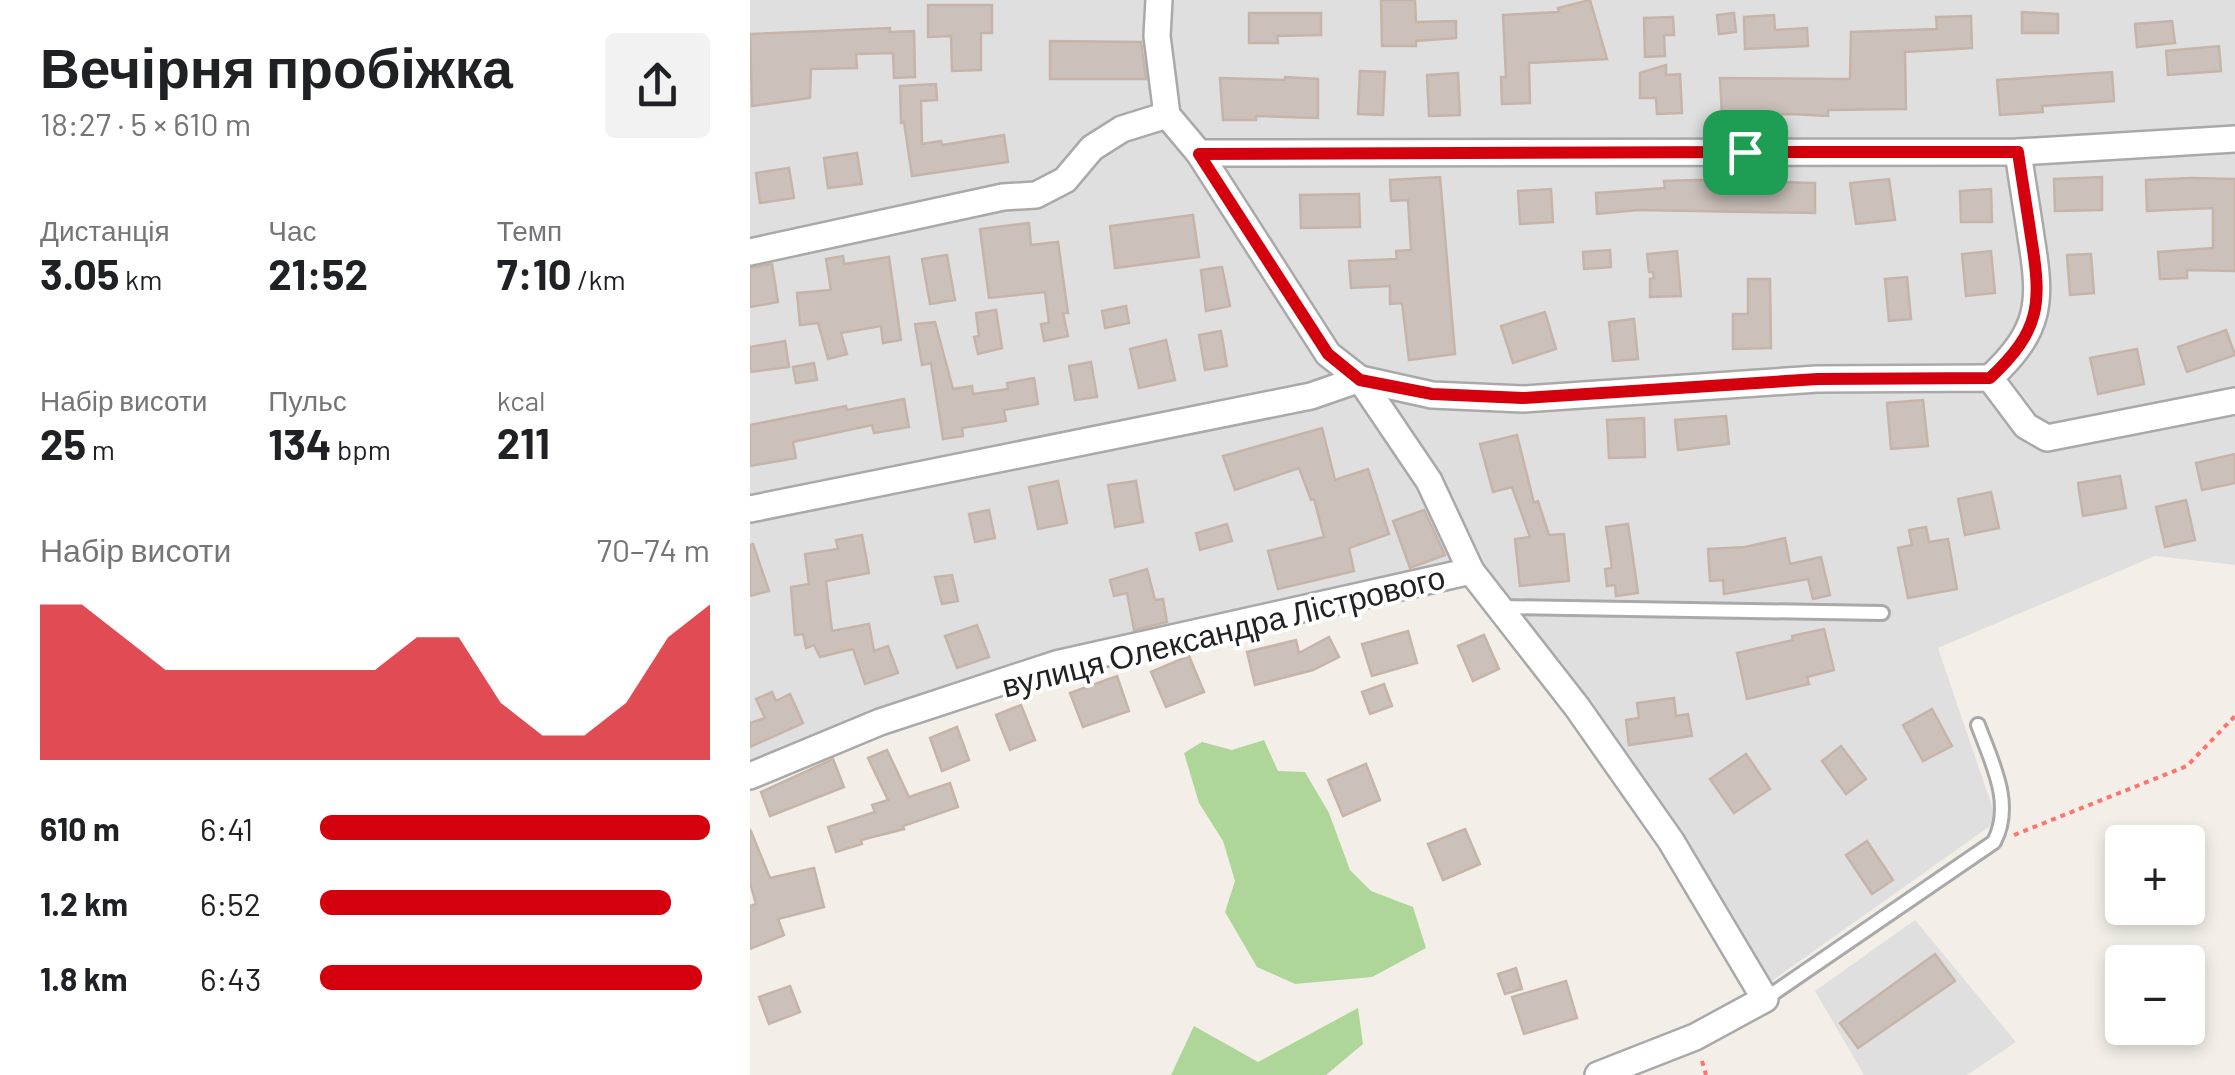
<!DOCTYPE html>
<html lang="uk">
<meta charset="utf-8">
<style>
:root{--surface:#fff;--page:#f2f2f2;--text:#202124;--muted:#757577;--accent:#d4000d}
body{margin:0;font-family:Barlow,sans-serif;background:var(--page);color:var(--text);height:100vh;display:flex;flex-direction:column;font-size:38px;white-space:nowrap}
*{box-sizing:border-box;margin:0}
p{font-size:32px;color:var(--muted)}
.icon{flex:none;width:55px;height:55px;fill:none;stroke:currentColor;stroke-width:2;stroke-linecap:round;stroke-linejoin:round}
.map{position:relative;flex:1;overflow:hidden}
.details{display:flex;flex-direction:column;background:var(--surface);width:750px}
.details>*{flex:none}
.buttons{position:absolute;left:1355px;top:825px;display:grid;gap:20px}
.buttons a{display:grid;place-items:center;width:100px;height:100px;border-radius:10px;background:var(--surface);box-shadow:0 5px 15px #0003;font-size:50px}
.pin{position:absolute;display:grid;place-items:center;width:85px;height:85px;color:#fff;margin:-42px;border-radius:20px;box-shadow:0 5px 15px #0006}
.round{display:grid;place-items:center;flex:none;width:105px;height:105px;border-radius:10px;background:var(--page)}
.summary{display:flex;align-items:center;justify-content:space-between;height:170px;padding:0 40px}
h1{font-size:55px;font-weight:700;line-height:75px}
.figures{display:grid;grid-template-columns:repeat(3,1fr);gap:15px;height:170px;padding:10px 40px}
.figures div{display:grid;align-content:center}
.figures b{font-size:42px;font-weight:700}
.figures small{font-size:28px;font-weight:400}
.figures p{font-size:28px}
.chart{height:280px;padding:20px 40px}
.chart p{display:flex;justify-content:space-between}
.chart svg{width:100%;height:180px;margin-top:10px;fill:var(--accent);opacity:.7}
ul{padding:0 40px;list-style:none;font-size:32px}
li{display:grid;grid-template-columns:160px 120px 1fr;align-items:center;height:75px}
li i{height:25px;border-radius:12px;background:var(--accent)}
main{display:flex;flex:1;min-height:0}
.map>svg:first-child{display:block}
.residential{fill:#e0dfdf}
.forest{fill:#afd699}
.building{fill:#cbc1ba;stroke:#c6b4a9;stroke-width:2.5}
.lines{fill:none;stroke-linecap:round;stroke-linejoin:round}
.service-casing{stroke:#a9a9a9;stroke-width:18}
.minor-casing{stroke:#a9a9a9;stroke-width:30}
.path{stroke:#ff736d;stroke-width:4;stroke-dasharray:5 5;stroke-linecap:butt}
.service{stroke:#fff;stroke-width:12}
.minor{stroke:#fff;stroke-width:25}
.route-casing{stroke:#fff;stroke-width:20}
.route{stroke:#d4000d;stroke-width:12}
.labels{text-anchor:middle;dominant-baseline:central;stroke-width:8;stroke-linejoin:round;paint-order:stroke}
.street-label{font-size:32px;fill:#222;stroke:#fff}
</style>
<main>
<section class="details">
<div class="summary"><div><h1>Вечірня пробіжка</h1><p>18:27 · 5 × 610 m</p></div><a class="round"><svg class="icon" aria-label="share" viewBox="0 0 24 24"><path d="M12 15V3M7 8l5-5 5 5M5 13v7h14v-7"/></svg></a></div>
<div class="figures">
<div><p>Дистанція</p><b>3.05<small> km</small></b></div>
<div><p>Час</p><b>21:52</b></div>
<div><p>Темп</p><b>7:10<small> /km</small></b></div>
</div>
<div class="figures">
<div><p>Набір висоти</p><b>25<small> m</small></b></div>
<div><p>Пульс</p><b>134<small> bpm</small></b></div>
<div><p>kcal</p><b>211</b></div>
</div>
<div class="chart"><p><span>Набір висоти</span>70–74 m</p>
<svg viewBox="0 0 160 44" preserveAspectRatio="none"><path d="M0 44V6L10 6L20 14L30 22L40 22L50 22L60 22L70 22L80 22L90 14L100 14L110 30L120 38L130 38L140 30L150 14L160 6V44z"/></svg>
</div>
<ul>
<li><b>610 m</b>6:41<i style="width:100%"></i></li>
<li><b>1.2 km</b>6:52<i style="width:90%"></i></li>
<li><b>1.8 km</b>6:43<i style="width:98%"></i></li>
</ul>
</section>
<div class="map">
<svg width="1485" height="1075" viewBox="0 0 1485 1075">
<rect width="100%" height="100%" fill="#f3efe8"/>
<g class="residential">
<path d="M0,0H1485V565L1405,556L1188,648L1247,821L1009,990L721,571L306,664L0,776Z"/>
<path d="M1165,920L1266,1042L1217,1075H1114L1065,991Z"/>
</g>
<g class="forest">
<path d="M514,740L528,771L555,772L579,813L600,870L621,891L663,907L676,948L622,977L545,984L507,967L475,912L485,881L473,841L449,803L434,753L452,742L482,750Z"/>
<path d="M608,1008L613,1044L576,1075H421L444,1026L508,1062Z"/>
</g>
<g class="building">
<path d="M631,0H665L666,22L706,21V38L666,41V46H632Z"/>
<path d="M840,0L857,59L779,63L780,103L752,104L751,77H756L753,15L809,12L808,8Z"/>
<path d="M178,5H242V33H231V70L202,71L201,36L178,37Z"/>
<path d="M1272,12L1308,14V33H1272Z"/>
<path d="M499,13H571V35L527,36L528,43H499Z"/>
<path d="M984,13L986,32L969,34L967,15Z"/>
<path d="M1024,15L1025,30L1057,28L1058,46L995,49L994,17Z"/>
<path d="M1221,16L1222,48L1155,52L1156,109L1078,110V116L1040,114L972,116L970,78L1100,79L1101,32L1187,29L1186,17Z"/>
<path d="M923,17L924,35H914L915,56L895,57L894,18Z"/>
<path d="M1422,21L1425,43L1387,47L1385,24Z"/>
<path d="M140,28V32L164,31L165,77L144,78L143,53L106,54L107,68L61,69L60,98L2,106L0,34Z"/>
<path d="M300,41L391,42L396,79H300Z"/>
<path d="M1469,46L1471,71L1418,75L1416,51Z"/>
<path d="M916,65V75L930,74L932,113L907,114L906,98H890V73Z"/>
<path d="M610,71L635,72L633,115L608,114Z"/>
<path d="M1362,72L1364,101L1292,106L1293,112L1250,115L1247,80Z"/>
<path d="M708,73L710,115L679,116L677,75Z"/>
<path d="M535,77L568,79V118L506,116V120H473L470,78L535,80Z"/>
<path d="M186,84L187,100L171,101L172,144L191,141L192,145L254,135L258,162L162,176L154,122L151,123L150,86Z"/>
<path d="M107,153L112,184L78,188L74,158Z"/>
<path d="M39,168L44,198L10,203L6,173Z"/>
<path d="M690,177L705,354L659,360L652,303L640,304V286L601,288L599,261L647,259L646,251L661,250L658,200L641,201L640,180Z"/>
<path d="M1352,177V210L1305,211L1304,179Z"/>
<path d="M1441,178L1485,179V271L1437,270V278L1410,279L1408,252L1463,248V208L1397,211L1396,180Z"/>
<path d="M1139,179L1145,220L1106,224L1100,183Z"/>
<path d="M946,180L1065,183V213L888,210L847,214L846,193L915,188L914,181Z"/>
<path d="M801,189L803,222L770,224L768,191Z"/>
<path d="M1241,189L1242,222H1211L1210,191Z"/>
<path d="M609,194L610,227L551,228L550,195Z"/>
<path d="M443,215L449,257L365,268L360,226Z"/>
<path d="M279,223L281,245L308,242L318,313H313L318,336L294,341L291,324L299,323L295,292L239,298L230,229Z"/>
<path d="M860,250L861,267L834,269L833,252Z"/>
<path d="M927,251L931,296L900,297V279L904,278L903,272H899L897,254Z"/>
<path d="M1241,251L1245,293L1216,296L1212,254Z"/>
<path d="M1341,254L1344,293L1320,295L1317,255Z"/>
<path d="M197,255L205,300L180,304L172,259Z"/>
<path d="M93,256L94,264L139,257L151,340L133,343L131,326L91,333L97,354L78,359L68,323L50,325L47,293L81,290L76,259Z"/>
<path d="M22,264L28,302L0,307V268Z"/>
<path d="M472,267L480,306L456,311L451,270Z"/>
<path d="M1157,277L1161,319L1139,321L1135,279Z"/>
<path d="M998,279H1020L1021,348L983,349V314H998Z"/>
<path d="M376,306L379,323L355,328L352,311Z"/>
<path d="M246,310L252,348L228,354L224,337L229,336L226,313Z"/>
<path d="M795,312L806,349L763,363L751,326Z"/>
<path d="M884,319L888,359L863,361L859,322Z"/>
<path d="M185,322L203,389L222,386L223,394L258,389L257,383L284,378L288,404L254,410L256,421L212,428L213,436L193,439L181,363L172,365L165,324Z"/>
<path d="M1476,330L1485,355L1437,372L1428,347Z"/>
<path d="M471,331L477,366L455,370L449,335Z"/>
<path d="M416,340L425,380L389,388L380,349Z"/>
<path d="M35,341L39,367L0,372V347Z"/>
<path d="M1387,349L1394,384L1348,394L1340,358Z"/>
<path d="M341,362L347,397L325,400L319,366Z"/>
<path d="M64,363L67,380L46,383L43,367Z"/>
<path d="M154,399L159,427L124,433L122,425L43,442L46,458L0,466V425L96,406L97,410Z"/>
<path d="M1173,400L1178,446L1141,449L1137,403Z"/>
<path d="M976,416L979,444L928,450L925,420Z"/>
<path d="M894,418L895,457L859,458L857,420Z"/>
<path d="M572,428L585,480L618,469L639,534L599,548L604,571L528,589L518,551L574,537L564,499L561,500L549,468L485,490L473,456Z"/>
<path d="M767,435L784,503L788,501L799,535L814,534L819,581L770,586L765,539L780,537L762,487L743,492L730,444Z"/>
<path d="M1485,454V483L1452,490L1446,463Z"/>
<path d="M1370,476L1376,508L1333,516L1328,483Z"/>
<path d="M308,481L317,523L288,529L279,487Z"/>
<path d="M386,481L393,522L365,527L358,485Z"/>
<path d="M1241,492L1249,528L1215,535L1208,499Z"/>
<path d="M1436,500L1445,540L1415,547L1406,507Z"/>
<path d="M239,510L245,538L225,542L219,514Z"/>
<path d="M674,510L695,555L660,568L643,521Z"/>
<path d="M477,524L482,541L450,550L446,533Z"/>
<path d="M878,524L888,593L866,596L865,585L857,586L855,569L862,568L856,527Z"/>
<path d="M1176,527L1179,542L1198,539L1207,589L1158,598L1148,548L1162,545L1159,530Z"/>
<path d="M112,535L119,573L76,581L82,631L119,624L124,651L138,646L148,673L115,684L103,649L70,657L64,645L56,648L53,634L45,635L41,587L59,584L55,554L88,549L86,540Z"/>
<path d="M1035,538L1040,564L1071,557L1080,595L1063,599L1058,579L974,594L973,580L960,581L958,549L995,547Z"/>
<path d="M3,544L19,591L0,596V545Z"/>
<path d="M397,569L405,600L413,599L417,622L384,630L377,593L364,596L360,580Z"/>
<path d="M202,575L208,601L192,604L185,577Z"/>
<path d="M227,625L239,657L207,668L195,636Z"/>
<path d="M1074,629L1084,670L1057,677L1059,684L997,699L987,653L1043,640L1042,636Z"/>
<path d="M658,631L667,663L622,676L612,644Z"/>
<path d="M734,635L749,669L723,681L708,646Z"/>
<path d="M579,637L589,657L563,670L505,685L497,652L546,640L549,653Z"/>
<path d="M439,656L454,692L416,707L401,672Z"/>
<path d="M367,676L379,711L333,727L320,693Z"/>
<path d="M634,684L642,706L620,714L612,692Z"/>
<path d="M22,692L26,701L40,694L53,723L0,747V723L15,718L6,699Z"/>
<path d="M924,698L926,716L938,714L942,736L879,745L876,720L889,718L887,703Z"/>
<path d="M271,705L285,740L260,750L246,715Z"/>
<path d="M1182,709L1202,746L1173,761L1153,725Z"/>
<path d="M207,727L219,760L192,771L180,738Z"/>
<path d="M1091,746L1116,779L1096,794L1072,761Z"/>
<path d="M137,750L159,797L200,783L208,807L153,826L154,829L111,840L112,844L86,852L78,827L125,812L122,805L138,800L118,758Z"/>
<path d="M996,754L1020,789L984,813L960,779Z"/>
<path d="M83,759L94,787L20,816L11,792Z"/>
<path d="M616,764L630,800L593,816L578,780Z"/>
<path d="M0,829L20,878L64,868L74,907L28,919L34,935L0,949V906L6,904L0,883Z"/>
<path d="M715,829L730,864L693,880L678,844Z"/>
<path d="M1117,841L1143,880L1122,894L1096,855Z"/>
<path d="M1185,954L1205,981L1108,1048L1090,1023Z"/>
<path d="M766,968L772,989L755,994L748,974Z"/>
<path d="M816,981L827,1018L774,1034L762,997Z"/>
<path d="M40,986L50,1012L19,1024L9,997Z"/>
</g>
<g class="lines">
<g class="service-casing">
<g id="service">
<path d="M751,607L1132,613"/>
<path d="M1015,999L1244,842C1264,804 1242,763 1228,725"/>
</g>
</g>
<g class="minor-casing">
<g id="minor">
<path d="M409,0L407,36L417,115L449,153L1268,152L1485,139"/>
<path d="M449,153L578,354L610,379L679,481L721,571L827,707L921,841L1015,999L945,1037L848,1075"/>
<path d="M0,252L253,197L286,195L315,180L342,148L372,129L417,115"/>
<path d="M1240,378C1291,330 1292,303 1281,237C1277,209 1272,180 1268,152"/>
<path d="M0,509L561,396L610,379L682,395L773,399L1067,379L1240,378L1276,426L1297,438L1485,401"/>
<path d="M0,776L130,722L306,664L721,571"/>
</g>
</g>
<g class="path">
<path d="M1264,835L1437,766L1485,716"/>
<path d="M952,1061L956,1075"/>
</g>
<use href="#service" class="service"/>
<use href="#minor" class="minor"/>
</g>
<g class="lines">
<g class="route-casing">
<path id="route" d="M995,152H1268C1272,180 1277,209 1281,237C1292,304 1291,330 1240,378L1068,379L773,398L682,394L610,380L578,354L449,154Z"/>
</g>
<use href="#route" class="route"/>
</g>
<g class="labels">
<g class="street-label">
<text transform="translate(473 630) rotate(-14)">вулиця Олександра Лістрового</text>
</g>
</g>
</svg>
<div class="buttons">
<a>+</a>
<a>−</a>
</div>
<div class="pin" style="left:995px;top:152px;background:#1e9e55"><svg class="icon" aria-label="arrive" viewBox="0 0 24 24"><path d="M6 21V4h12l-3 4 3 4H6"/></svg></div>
</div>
</main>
